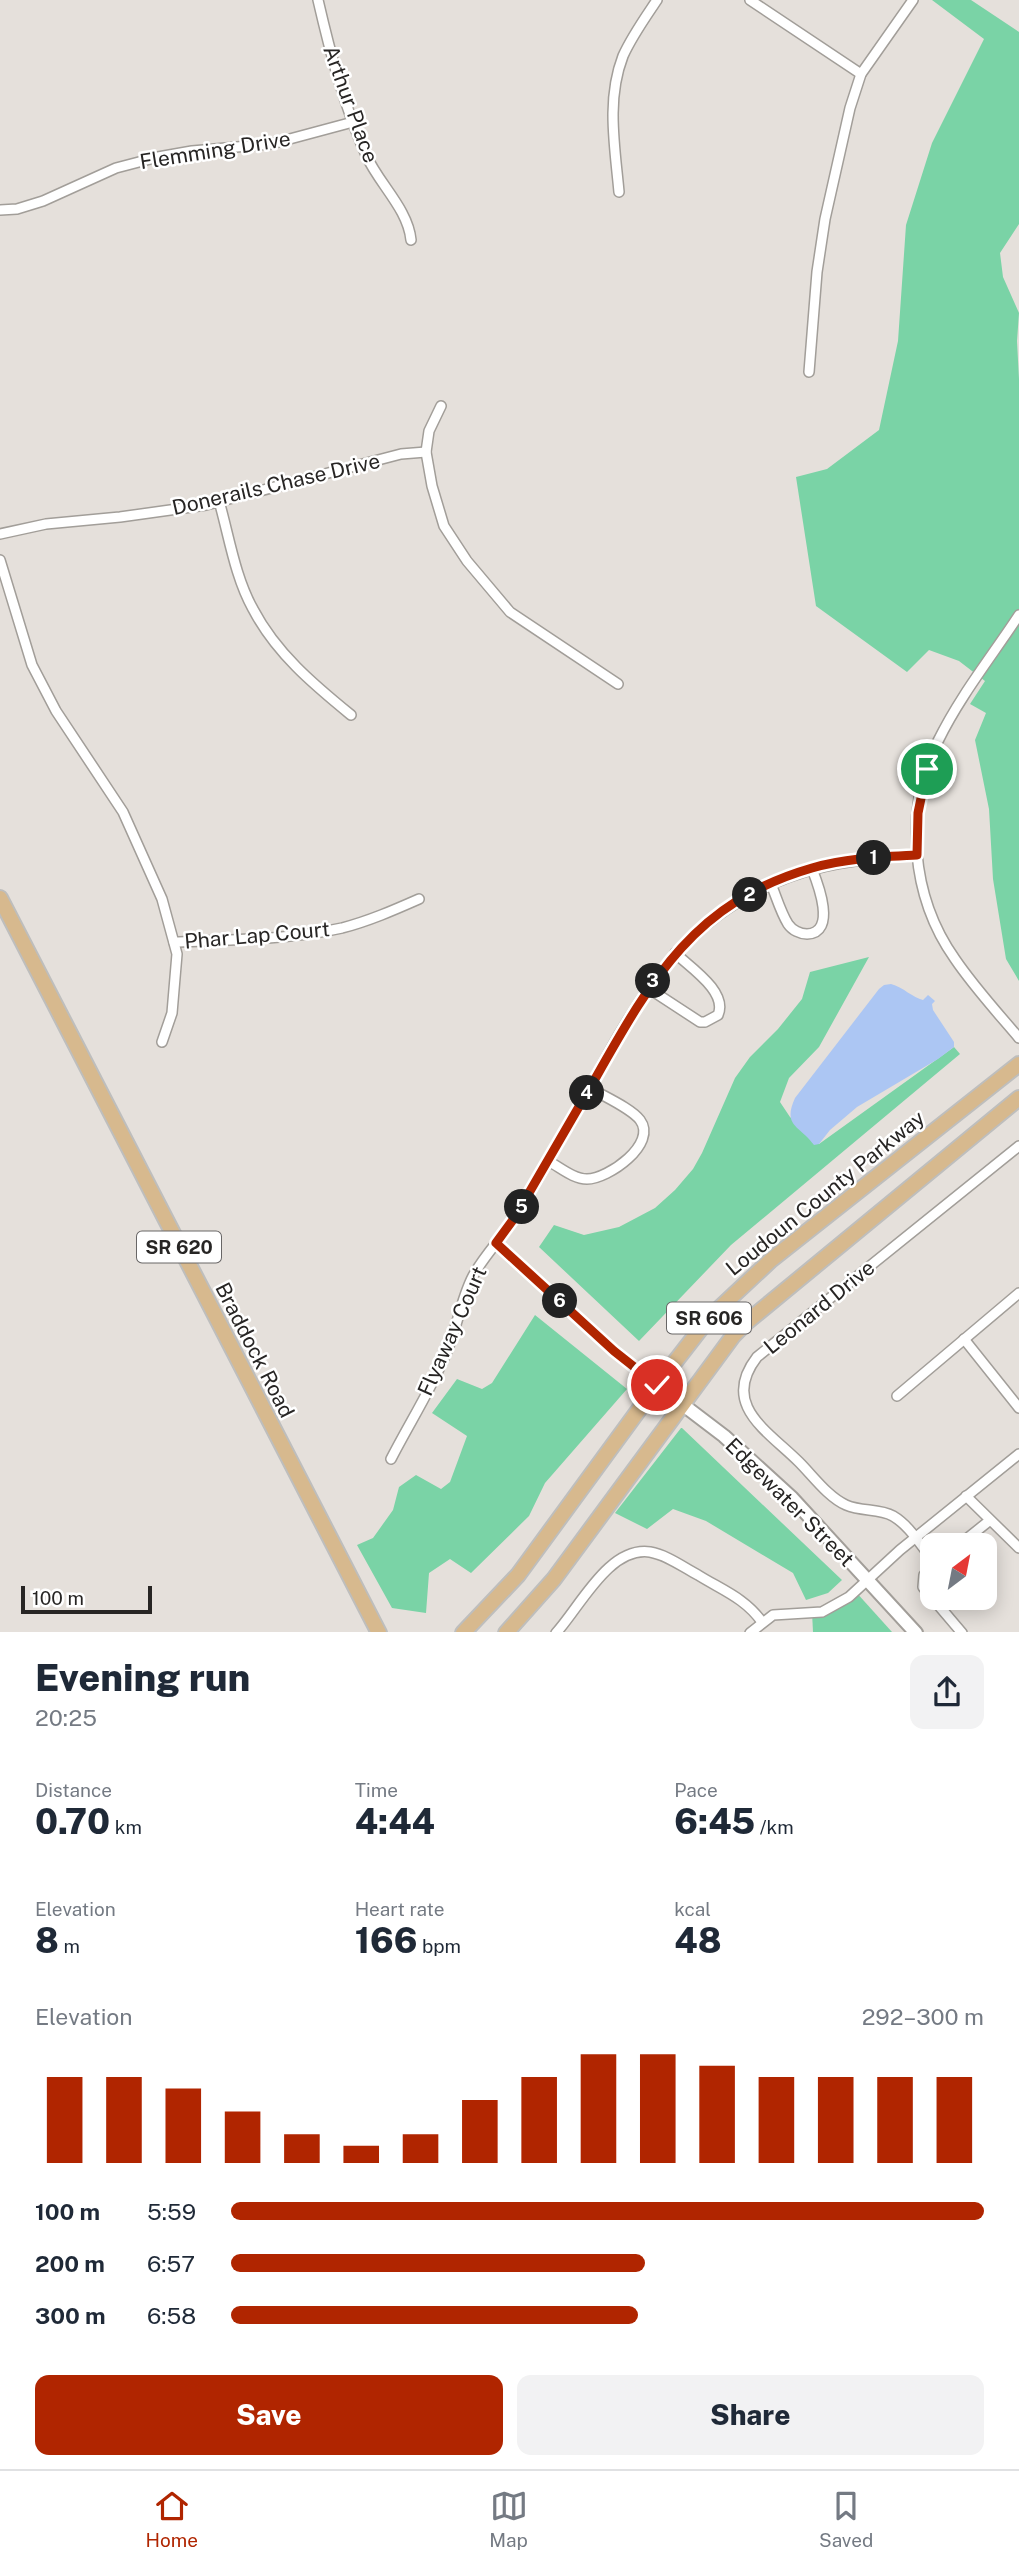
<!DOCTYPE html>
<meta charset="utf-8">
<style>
:root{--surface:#fff;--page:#f2f2f3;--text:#1f2937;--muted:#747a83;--line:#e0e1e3;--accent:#b02500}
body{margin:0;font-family:"Public Sans",sans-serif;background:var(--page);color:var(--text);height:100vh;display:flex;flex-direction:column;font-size:26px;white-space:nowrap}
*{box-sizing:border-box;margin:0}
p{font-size:23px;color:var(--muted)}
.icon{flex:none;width:38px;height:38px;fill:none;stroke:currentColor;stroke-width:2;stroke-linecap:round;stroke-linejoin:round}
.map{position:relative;height:1632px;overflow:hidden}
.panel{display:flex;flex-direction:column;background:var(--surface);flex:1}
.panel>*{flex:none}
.needle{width:46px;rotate:32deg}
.buttons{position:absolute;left:920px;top:1533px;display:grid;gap:14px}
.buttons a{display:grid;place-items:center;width:77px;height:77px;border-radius:14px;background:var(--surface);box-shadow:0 4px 18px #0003;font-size:35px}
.scale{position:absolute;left:21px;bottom:18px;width:131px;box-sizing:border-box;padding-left:7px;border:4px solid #272524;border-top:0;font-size:19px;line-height:24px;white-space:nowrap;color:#272524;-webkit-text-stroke:5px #fff;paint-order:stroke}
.pin{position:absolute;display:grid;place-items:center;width:60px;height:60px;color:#fff;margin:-30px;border:4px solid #fff;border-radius:50%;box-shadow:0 2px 7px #0007}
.km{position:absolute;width:35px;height:35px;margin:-18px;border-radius:50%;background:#222;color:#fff;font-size:19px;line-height:35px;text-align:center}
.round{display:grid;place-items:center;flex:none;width:74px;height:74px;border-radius:14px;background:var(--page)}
.summary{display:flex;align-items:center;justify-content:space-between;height:119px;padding:0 35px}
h1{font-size:38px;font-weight:800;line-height:52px}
.figures{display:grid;grid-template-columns:repeat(3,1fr);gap:10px;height:119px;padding:7px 35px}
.figures div{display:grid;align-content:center}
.figures b{font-size:35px;font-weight:800}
.figures small{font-size:19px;font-weight:400}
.figures p{font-size:19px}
.chart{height:196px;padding:14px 35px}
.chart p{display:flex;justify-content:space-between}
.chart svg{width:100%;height:126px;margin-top:7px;stroke:var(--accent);stroke-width:6}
.cta{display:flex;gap:14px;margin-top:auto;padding:14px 35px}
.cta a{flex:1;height:80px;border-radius:14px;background:var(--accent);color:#fff;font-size:28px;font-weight:800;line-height:80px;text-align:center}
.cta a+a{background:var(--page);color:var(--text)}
ul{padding:0 35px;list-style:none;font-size:23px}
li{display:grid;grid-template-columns:112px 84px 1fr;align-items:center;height:52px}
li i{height:18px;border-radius:9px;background:var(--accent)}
.tab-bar{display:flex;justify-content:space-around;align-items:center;height:98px;border-top:2px solid var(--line);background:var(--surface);font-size:19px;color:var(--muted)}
.tab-bar a{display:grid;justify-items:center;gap:4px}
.tab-bar .on{color:var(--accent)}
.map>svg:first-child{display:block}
.green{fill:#7ad3a6}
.water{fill:#acc6f3}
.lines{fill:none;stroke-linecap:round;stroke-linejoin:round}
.street-casing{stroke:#a29e99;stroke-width:12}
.secondary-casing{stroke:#a29e99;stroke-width:16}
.primary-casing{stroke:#bebebd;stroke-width:18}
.street{stroke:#fff;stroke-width:9}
.secondary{stroke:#fff;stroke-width:12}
.primary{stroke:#d7b98e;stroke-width:14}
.route-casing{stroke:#fff;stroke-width:14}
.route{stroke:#b02500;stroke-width:9}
.labels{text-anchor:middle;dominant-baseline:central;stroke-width:5;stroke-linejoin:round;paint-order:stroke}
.shield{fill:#fff;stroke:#686666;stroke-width:2}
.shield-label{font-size:19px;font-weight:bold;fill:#272524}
.street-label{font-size:21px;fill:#272524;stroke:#fff}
</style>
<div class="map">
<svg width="1019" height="1633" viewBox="0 0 1019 1633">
<rect width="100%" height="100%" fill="#e5e0db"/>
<g class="green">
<path d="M932,0H971L1019,32V224L1000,253L1003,277L1019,313L1017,341L1019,379V981L1006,959L993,879L989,809L975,740L986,713L970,704L985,681L959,661L929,650L907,672L816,606L796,477L827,469L879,430L898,341L906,225L932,143L984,39Z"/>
<path d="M869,957L819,1047L789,1078L780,1102L790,1117L819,1144L954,1047L960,1054L731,1245L639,1341L539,1247L554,1225L584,1235L619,1227L655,1208L675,1190L693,1169L702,1153L735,1078L750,1057L778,1029L802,999L810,972Z"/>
<path d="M535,1315L627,1389L545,1483L529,1516L471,1573L450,1559L429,1573L426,1613L392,1608L357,1545L373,1538L393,1510L399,1487L416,1475L441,1489L450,1482L467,1436L432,1413L457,1379L482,1389L492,1383Z"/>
<path d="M681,1428H682L842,1580L828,1593L806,1600L793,1573L706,1521L673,1509L647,1529L615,1513Z"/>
<path d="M855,1591L892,1632H813L812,1612Z"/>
</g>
<path class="water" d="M891,984C903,987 913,998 923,1000L928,995L935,1001L932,1004L933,1010L954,1042V1047L938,1059L857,1107L830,1130L819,1144L814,1145C800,1125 782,1127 795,1098L879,989L884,985Z"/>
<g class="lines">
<g class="street-casing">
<g id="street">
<path d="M318,0C330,52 344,106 366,155C379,184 408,209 411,240"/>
<path d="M750,0L861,74"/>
<path d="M619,192C615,147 606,100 623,56C632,36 645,18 657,0"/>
<path d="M0,210L17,209L43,201L116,168L158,157L192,151L271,144L353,122"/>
<path d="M809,372L817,272L825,219L850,108L861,74L913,0"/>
<path d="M441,406L429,431L426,452L432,486L444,526L467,561L510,612L618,684"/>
<path d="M219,501C229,536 235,577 253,609C276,653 313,684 351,715"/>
<path d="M0,534L46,524L120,517L206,505L401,454L426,452"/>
<path d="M0,560L32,665L56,711L123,812L162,899L177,954L172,1013L162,1042"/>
<path d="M1019,615C992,656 960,696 938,741C903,809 911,897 955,959C974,987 997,1012 1019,1038"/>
<path d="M771,884C776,896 781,913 788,924C792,930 800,934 807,934C837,933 818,884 812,869"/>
<path d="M174,942C229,940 288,940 342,928C369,921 394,910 419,899"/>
<path d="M648,988L700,1022H705L718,1015C728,992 691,968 675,953"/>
<path d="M548,1161C560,1167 573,1179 587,1179C608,1179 658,1144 640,1120C631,1108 603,1096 590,1088"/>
<path d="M496,1243L614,1351L657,1385"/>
<path d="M964,1339L1019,1408"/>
<path d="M897,1396L1019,1293"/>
<path d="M391,1459C409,1424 430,1391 445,1356C457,1330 460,1301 473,1276C485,1254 503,1237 516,1216C536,1184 553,1152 572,1120C615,1043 652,960 727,909C786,868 847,859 917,855"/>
<path d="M966,1496L1019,1548"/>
<path d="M959,1545L989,1521"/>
<path d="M933,1560C921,1546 910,1526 893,1516C879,1508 862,1512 846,1505C828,1497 813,1476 799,1462C768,1431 720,1405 757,1357L1019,1146"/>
<path d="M933,1566L924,1575L923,1587L962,1633"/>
<path d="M556,1633C580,1607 609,1546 650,1552C667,1555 683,1567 698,1575C722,1590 745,1598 762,1622"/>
<path d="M750,1633L773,1615L822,1612L849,1597L900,1550L1019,1454"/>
</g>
</g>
<g class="secondary-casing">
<path id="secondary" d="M657,1385L724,1436L792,1498L916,1633"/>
</g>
<g class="primary-casing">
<g id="primary">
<path d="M0,898L379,1633"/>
<path d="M463,1633L518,1575L657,1385L709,1318L771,1260L1019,1064"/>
<path d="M506,1633L554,1579L733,1336L748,1321L1019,1098"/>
</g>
</g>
<use href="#street" class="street"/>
<use href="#secondary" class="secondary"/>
<use href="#primary" class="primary"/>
</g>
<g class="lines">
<g class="route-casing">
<path id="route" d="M657,1385L614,1351L496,1243L515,1217C542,1171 568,1125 595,1079C651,980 694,902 812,868C847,858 882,857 917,855L918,813L927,769"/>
</g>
<use href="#route" class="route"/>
</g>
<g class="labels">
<g class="shield">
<rect x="137" y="1231.5" width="84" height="31" rx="5"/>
<rect x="667" y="1302.5" width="84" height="31" rx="5"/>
</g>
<g class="shield-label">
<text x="179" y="1247">SR 620</text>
<text x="709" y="1318">SR 606</text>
</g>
<g class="street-label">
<text transform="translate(351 104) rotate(70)">Arthur Place</text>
<text transform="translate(215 150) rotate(-9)">Flemming Drive</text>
<text transform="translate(276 484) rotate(-13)">Donerails Chase Drive</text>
<text transform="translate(257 935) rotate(-5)">Phar Lap Court</text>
<text transform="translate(825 1193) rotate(-39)">Loudoun County Parkway</text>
<text transform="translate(819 1307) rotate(-39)">Leonard Drive</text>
<text transform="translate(452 1331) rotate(-66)">Flyaway Court</text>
<text transform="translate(255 1350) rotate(63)">Braddock Road</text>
<text transform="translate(790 1502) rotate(45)">Edgewater Street</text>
</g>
</g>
</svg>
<div class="buttons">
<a><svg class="needle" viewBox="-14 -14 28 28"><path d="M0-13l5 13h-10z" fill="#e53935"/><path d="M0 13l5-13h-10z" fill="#747a83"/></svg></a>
</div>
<div class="scale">100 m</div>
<div class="pin" style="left:927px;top:769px;background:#1e9e55"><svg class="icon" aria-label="arrive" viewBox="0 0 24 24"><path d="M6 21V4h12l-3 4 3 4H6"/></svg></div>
<div class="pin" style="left:657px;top:1385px;background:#d93025"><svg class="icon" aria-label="check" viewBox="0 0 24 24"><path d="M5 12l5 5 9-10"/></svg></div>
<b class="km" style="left:874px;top:858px">1</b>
<b class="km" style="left:750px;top:895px">2</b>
<b class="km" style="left:653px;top:981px">3</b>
<b class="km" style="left:587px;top:1093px">4</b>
<b class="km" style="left:522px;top:1207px">5</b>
<b class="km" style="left:560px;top:1301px">6</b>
</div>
<section class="panel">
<div class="summary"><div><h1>Evening run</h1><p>20:25</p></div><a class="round"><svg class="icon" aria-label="share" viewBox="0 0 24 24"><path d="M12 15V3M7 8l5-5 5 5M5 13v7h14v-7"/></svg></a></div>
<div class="figures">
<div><p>Distance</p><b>0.70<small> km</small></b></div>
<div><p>Time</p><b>4:44</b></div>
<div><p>Pace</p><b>6:45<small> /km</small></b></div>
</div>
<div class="figures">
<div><p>Elevation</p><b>8<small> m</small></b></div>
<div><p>Heart rate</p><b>166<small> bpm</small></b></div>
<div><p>kcal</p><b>48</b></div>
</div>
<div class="chart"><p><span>Elevation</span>292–300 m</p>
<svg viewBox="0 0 160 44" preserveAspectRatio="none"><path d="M5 44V14M15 44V14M25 44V18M35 44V26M45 44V34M55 44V38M65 44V34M75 44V22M85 44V14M95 44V6M105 44V6M115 44V10M125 44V14M135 44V14M145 44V14M155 44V14"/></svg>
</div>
<ul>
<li><b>100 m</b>5:59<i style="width:100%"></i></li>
<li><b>200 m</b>6:57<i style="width:55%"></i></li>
<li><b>300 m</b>6:58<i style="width:54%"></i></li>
</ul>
<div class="cta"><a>Save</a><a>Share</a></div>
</section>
<nav class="tab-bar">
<a class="on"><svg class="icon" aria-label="home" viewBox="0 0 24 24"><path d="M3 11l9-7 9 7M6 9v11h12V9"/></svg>Home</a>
<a><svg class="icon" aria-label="map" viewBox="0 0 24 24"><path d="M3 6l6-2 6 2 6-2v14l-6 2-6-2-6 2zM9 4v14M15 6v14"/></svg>Map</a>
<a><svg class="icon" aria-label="saved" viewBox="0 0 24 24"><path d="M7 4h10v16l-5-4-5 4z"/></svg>Saved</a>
</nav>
